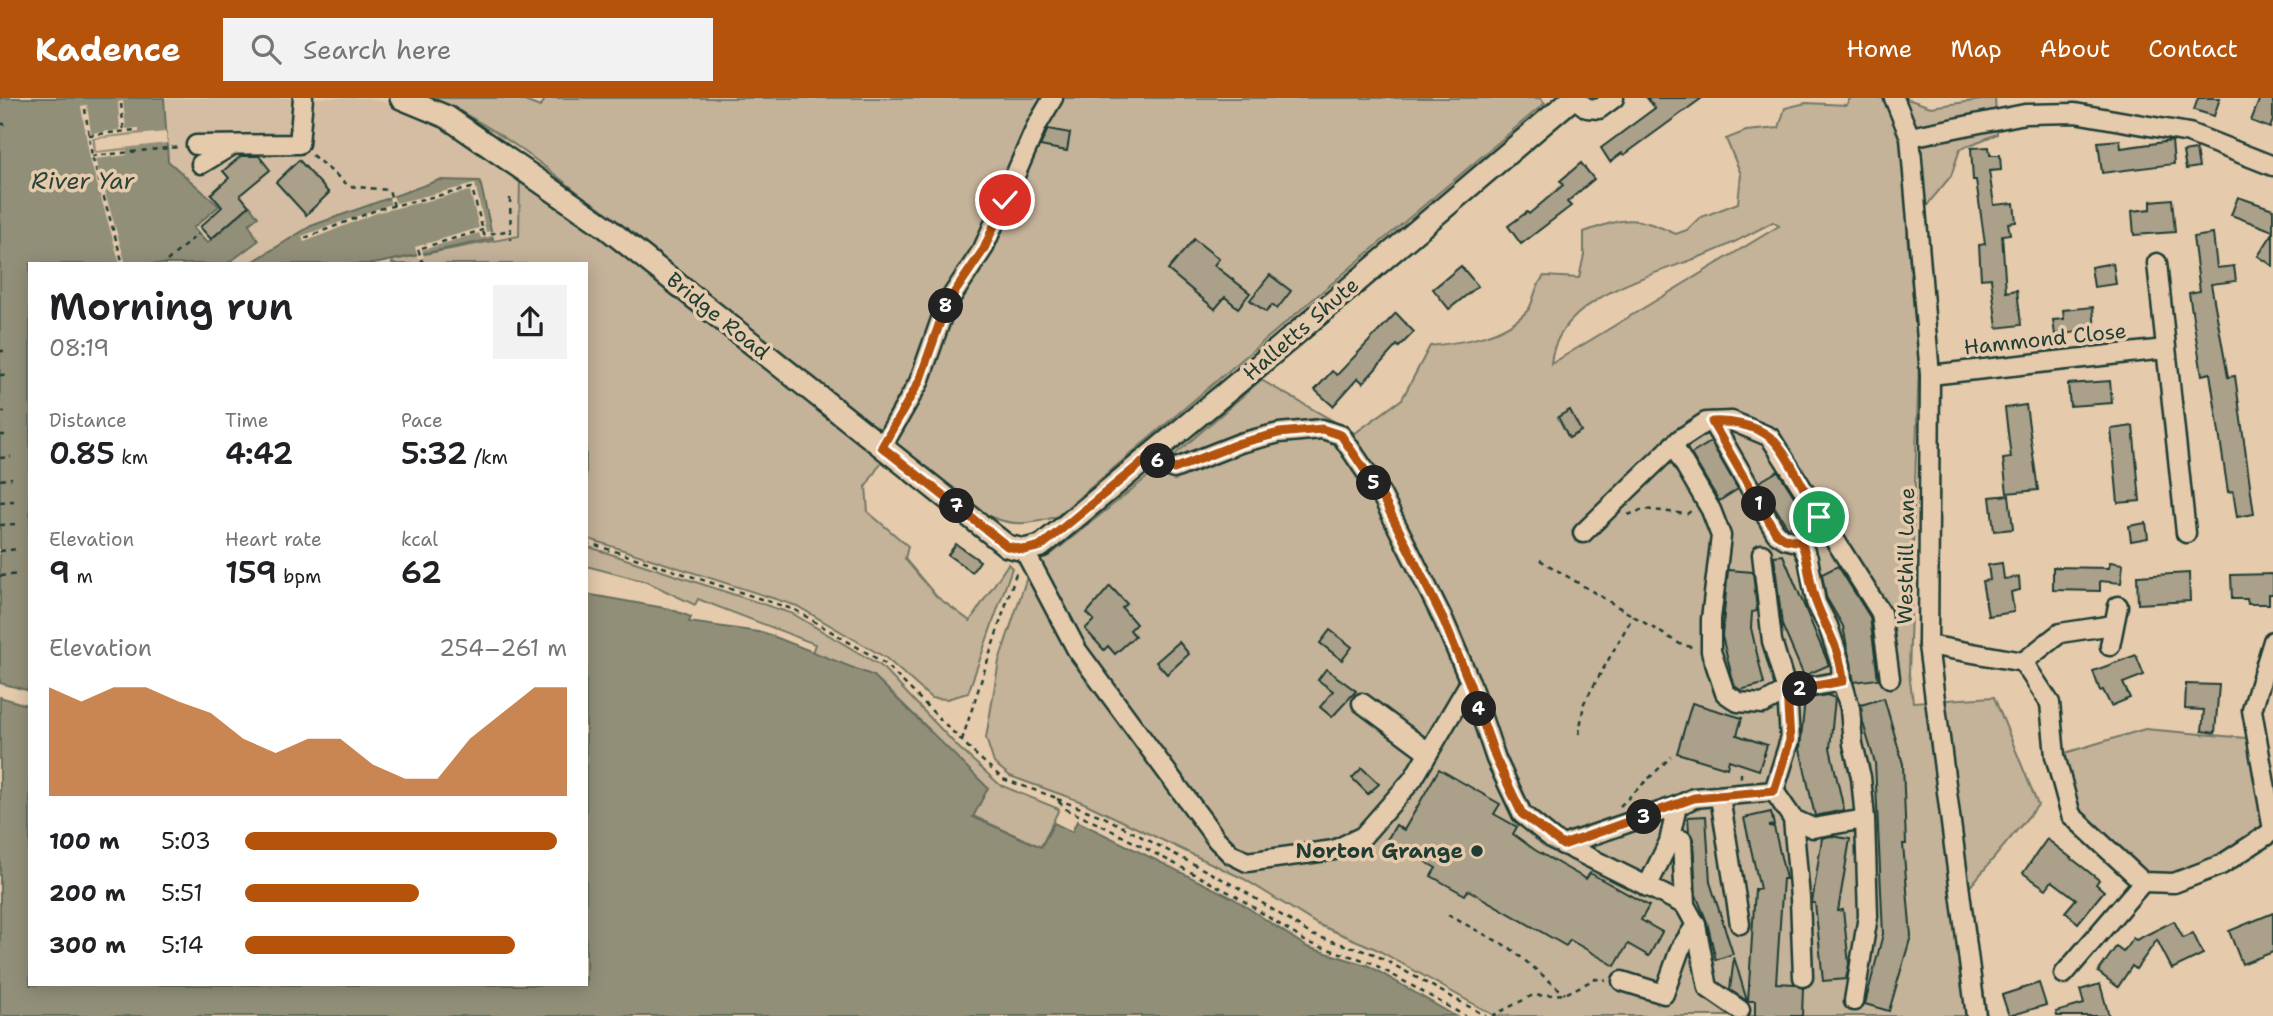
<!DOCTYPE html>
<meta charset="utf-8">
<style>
:root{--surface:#fff;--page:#f2f2f2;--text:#202124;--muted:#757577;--accent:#b45309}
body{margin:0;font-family:"Shantell Sans",sans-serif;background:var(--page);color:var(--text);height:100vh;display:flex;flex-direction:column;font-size:26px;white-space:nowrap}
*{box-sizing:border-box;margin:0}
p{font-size:23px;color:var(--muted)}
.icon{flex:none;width:38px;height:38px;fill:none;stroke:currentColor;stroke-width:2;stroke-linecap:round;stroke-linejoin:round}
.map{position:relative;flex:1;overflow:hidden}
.side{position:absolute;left:28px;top:164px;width:560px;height:724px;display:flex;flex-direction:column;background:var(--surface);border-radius:0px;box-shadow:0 4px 18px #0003}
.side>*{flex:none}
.pin{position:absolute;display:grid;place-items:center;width:60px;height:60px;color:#fff;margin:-30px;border:4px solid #fff;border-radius:50%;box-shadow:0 2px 7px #0007}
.km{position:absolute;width:35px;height:35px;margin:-18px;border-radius:50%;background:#222;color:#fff;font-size:19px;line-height:35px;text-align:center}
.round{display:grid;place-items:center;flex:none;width:74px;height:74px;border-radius:0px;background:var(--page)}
.overview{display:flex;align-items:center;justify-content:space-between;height:119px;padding:0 21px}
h1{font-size:38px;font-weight:600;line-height:52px}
.figures{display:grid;grid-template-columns:repeat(3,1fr);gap:10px;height:119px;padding:7px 21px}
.figures div{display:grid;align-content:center}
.figures b{font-size:30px;font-weight:600}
.figures small{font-size:19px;font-weight:400}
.figures p{font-size:19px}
.chart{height:196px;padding:14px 21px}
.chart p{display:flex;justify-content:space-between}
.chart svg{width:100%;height:126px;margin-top:7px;fill:var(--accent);opacity:.7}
ul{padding:0 21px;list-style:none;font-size:23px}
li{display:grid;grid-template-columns:112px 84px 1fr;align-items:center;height:52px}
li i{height:18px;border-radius:9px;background:var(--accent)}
header{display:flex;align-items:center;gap:42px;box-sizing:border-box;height:98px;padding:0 35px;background:var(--accent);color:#fff}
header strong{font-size:33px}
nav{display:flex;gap:38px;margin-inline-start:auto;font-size:24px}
.search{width:490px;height:63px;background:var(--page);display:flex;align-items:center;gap:18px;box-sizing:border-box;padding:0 24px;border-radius:0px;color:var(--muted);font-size:26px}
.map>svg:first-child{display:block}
.built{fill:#d4bda2}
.green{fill:#c4b299;stroke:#727866;stroke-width:2;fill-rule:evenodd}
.water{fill:#928f79;stroke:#646e5d;stroke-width:2}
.pier{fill:#e5caac}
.building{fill:#aba089;stroke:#1f3d34;stroke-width:2}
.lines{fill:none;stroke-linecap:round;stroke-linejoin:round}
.minor-casing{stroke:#1f3d34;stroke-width:23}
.major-casing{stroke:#1f3d34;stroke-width:26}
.path{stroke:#1f3d34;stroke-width:2.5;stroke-dasharray:5 5;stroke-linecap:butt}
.minor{stroke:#e5caac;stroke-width:18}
.major{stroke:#e5caac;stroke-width:21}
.route-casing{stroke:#fff;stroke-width:14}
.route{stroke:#b45309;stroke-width:9}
.poi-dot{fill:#1f3d34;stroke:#e5caac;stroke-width:2.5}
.labels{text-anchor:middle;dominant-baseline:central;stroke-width:7;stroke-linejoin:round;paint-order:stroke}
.street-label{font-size:21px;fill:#1f3d34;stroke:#e5caac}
.poi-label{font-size:21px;font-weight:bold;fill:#1f3d34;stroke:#e5caac;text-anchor:end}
.water-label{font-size:23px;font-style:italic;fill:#2a453b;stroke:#e5caac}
</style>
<header>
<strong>Kadence</strong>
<div class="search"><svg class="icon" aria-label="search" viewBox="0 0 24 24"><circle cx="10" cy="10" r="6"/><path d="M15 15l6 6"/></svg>Search here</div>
<nav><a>Home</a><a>Map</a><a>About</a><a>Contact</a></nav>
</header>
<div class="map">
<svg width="2273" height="918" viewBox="0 0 2273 918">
<rect width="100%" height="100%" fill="#e5caac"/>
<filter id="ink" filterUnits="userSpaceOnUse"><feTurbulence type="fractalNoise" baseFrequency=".0143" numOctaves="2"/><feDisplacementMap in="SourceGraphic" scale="14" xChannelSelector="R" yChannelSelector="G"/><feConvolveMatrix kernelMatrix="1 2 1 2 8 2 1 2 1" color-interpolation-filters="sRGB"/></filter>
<g filter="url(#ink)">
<path class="built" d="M164,0H368L388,5L442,29L520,78L519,138L493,141L480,83L439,82L311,128L249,166H227L258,144L249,126L258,119L250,109L207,145L193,130L219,108L168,63Z"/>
<g class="green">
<path d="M431,0H517L540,9L546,0H1043L1028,24L976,148L940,200L911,282L879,334C796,268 712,201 628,135C568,87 502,29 431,0Z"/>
<path d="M1060,0H1540L1545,5L1056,419C1031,426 1013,429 989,418L894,347L925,288L952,208Z"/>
<path d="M1850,0H1904L1931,9L1995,0L1997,36L1960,51L1951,78L1931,102L1907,137L1919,261L1909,576L1913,604L1994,599L2038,707L1968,791L1987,918H1495L1376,851L1317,826L1244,781L1082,704L1010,678L994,665L986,640L999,563L1033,461L1049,458L1171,360L1261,282L1355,335L1402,301L1430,248C1463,244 1504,239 1528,212C1534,205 1533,191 1544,178L1579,180L1584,157V134C1627,119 1633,117 1676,136L1687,132L1699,120L1738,105L1741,76L1726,41L1746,33L1779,30L1785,10L1806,5L1847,7ZM1773,124L1779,128L1551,266C1556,198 1658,176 1710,155C1731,147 1752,135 1773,124Z"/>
<path d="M520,78L597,135L882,363L866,388L868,414L908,448L905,461L936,498L970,523L1008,466L1012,470L968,595L947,601L931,600L886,560L797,508L586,440V166H392L393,162L519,138Z"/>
<path d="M586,448L793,516L881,568L958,649L1000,687L1059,711L1041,749L973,718L929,631L874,578L812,555L815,546L698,501L695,507L647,484L586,468Z"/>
<path d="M2145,631L2257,641L2273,733L2221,767L2143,784L2071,717L2055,658Z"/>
</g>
<g class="water">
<path d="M0,0H164L168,63L219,108L193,130L207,145L250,108L258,119L249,126L258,143L227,166H30V593L0,585Z"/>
<path d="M439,82L480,83L493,141L374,166H249L311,128Z"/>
<path d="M586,496L670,511L691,519L689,524L765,535L874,578L988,690L973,719L1041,749L1054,725L1072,734L1077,723L1233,800L1307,849L1369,868L1455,918H0V599L30,608V887H586Z"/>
</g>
<g class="pier">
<path d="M123,3L126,31L139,30V34L92,40L94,55L127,52V57L95,61L126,166H120L90,61L81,8L87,7L91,35L120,32L118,4Z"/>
<path d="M166,34L167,45L96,53L95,41Z"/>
<path d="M475,86L486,134L495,133L496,137L481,140L479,135L422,152L424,159L418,161L415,149L479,130L470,93L379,114L304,144L302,138L391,106L389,100L393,98L396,105Z"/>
</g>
<g class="building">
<path d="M1647,0H1702L1624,57L1622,55L1610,64L1601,50L1655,10Z"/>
<path d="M2198,0H2220L2214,18L2194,12Z"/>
<path d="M2260,0H2273V22L2270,30L2251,23Z"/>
<path d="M1048,31L1070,35L1067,53L1040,48Z"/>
<path d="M2120,42L2121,50L2172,43L2174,66L2102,75L2098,44Z"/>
<path d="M1989,49L1990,57H2000L2001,72L1989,73L1994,107L2014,105L2016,124L2008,125L2010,136L2002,137L2006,194L2017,192L2021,227L1997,230L1991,180L1981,181L1979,147L1985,146L1976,82H1973L1971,50Z"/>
<path d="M2196,52L2199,69L2186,71L2183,54Z"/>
<path d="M241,58H259L270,72L240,97L249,108L211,141L200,129L222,109L211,96L229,80L223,73Z"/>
<path d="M299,62L329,95L306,117L276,84Z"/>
<path d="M1581,65L1594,81L1567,104L1571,108L1521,146L1508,128L1527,114L1529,116L1563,87L1560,83Z"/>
<path d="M2238,99L2273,111V133L2231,117Z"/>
<path d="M2172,101L2175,134L2134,137L2132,113L2151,111V103Z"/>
<path d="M2273,135V168L2258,158Z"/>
<path d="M2213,136L2217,170L2234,168L2236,183L2211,186L2228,279L2235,278L2254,416L2237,419L2233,393L2228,394L2210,275L2202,277L2189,195L2200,193L2193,139Z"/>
<path d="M1194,141L1219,161L1214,167L1250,195L1238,210L1225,199L1215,211L1168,172Z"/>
<path d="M2113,165L2116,186L2094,189L2091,169Z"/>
<path d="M1461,168L1478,188L1449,211L1433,191Z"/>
<path d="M1270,177L1291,193L1277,211L1272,207L1266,214L1250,202Z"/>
<path d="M2093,209L2095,232L2055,237L2053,222L2064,221L2063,212Z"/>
<path d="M1396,215L1414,234L1399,249L1397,247L1363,285L1358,280L1333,308L1315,292L1332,273L1337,277Z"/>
<path d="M2110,283L2112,305L2070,308L2068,286Z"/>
<path d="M2026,307L2038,392L2007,395L2003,361L2011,360L2005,310Z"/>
<path d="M1570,312L1581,333L1569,340L1558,319Z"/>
<path d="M2133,328L2140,403L2118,405L2111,331Z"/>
<path d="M1711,344L1738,391L1719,403L1691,356Z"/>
<path d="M1778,373L1807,419L1788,430L1759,384Z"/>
<path d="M2009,397L2013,431L1994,433L1990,399Z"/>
<path d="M2146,425L2148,440L2131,443L2129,428Z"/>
<path d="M956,446L980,463L972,474L948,457Z"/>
<path d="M1783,457L1829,567L1804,578L1782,527L1774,458Z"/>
<path d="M2110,464L2123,466L2121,485L2100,483V493L2053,492V469L2109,470Z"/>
<path d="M2002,465L2004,481L2019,479L2020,492L2011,494L2014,514L1988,518L1982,483L1990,482L1988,467Z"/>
<path d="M1838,468L1870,519L1878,581L1854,584L1843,528L1826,499L1822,476Z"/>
<path d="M1728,472L1753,474L1757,513L1752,514L1751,530L1764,586L1740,592L1735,588L1732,579L1722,538Z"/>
<path d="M2189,475L2190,503L2138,506L2137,478Z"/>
<path d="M2273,476V496H2269V506H2248L2247,501H2232L2231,477Z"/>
<path d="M1110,488L1127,506L1122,510L1136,526L1130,532L1135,538L1115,556L1108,548L1104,552L1085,531L1094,522L1087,515Z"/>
<path d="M1330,532L1352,549L1342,562L1320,545Z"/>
<path d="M1179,544L1189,556L1167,576L1156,564Z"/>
<path d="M2136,557L2144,577L2123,585L2130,600L2111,608L2103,592L2100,593L2093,573Z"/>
<path d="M1326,571L1356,593L1332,619L1320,609L1333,593L1318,582Z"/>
<path d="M2186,586L2219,587L2215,635L2202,633L2204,612L2185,611Z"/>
<path d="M1827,597L1835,600L1830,650L1844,712L1815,718L1800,651L1805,601Z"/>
<path d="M1884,600L1903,666L1906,746H1903L1911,838L1889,913L1865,906L1883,836L1875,665L1863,625L1861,607Z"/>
<path d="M1692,605L1742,620L1737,637L1767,647L1759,672L1729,662L1727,670L1677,655Z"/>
<path d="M1362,670L1379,686L1368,696L1352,680Z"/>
<path d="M1439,671L1500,706L1494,716L1517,729L1513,736L1535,752L1586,781L1590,775L1649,808L1641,822L1662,834L1649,858L1628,846L1615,868L1570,842L1566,848L1468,792L1465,797L1431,778L1436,770L1387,742L1396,727L1404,732Z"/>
<path d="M1771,714L1774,727L1769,728L1774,729L1786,781H1783L1776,885L1795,886L1803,890L1802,918H1755V903H1748L1755,791H1760L1744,720Z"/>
<path d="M1706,718L1710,784L1733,856L1716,862L1707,824L1696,797L1693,741L1689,734L1688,719Z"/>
<path d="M1831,738L1850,741L1838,813L1843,812L1849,866L1846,881L1823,883L1815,805H1812L1822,740Z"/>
<path d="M2047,741L2099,782L2096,786L2104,793L2078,825L2065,814L2076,801L2052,783L2046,791L2023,775Z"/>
<path d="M2273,815V854L2242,866L2229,833Z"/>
<path d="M2174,823L2183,840L2193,835L2203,856L2172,871L2157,842L2136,871L2132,868L2118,889L2098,874L2116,849L2123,854L2133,840L2136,842Z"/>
<path d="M1734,859L1747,903L1730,892Z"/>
<path d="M2039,885L2046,907L2009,918L2002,897Z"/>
<path d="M2100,886L2109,918H2057L2056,914L2084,906L2080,892Z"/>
</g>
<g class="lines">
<g class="minor-casing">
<g id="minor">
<path d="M1574,0L1587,10L1599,11L1614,0"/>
<path d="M1894,0L1910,39L1930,277L1928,547L1976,918"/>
<path d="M1910,39L2025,16L2075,15L2189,35L2273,68"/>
<path d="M196,47L299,46L303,0"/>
<path d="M201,66L231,48"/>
<path d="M2157,165L2186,435"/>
<path d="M1930,277L2165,251"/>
<path d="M1673,347L1711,412L1721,438L1711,521V553L1725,595L1738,604L1763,606L1787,593L1842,583"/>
<path d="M882,349L919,284L946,207L983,151L1037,27L1053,0"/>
<path d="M1150,358L1174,371L1240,345L1279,335L1322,331L1341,337L1381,396L1444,523L1470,584L1496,661L1522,716L1554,742L1685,807L1696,827L1708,890L1740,912"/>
<path d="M1583,435L1680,341L1706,324L1732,323L1770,339L1881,515L1890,580"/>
<path d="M1024,452L1077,552L1217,742L1231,756L1247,764L1334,752L1363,738L1413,681L1470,584"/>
<path d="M1762,456L1772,543L1787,593L1790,642L1774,693"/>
<path d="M2273,543L2252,612L2273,732"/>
<path d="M1928,547L2023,564L2050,605L2055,658L2071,717L2143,784L2174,785L2221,767L2273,733"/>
<path d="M2110,548L2118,508"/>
<path d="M2023,564L2060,535L2113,527"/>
<path d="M1362,605L1428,654"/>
<path d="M1720,699L1740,826"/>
<path d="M1793,721L1800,800L1803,879"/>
<path d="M1682,742L1685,807"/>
<path d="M1563,747L1677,708"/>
<path d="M1647,789L1669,744L1677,708L1694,700L1774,693L1793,721L1813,730L1865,721L1861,679L1853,646L1850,610L1842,583L1841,567L1828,528L1816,505L1808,460L1801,445L1785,441L1776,435L1712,324"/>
<path d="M2064,876L2143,784"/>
<path d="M1622,883L1664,896L1680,851L1696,827"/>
<path d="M1854,903L1868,818L1865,721"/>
</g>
</g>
<g class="major-casing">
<path id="major" d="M401,0L447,19L603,127L1007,448L1024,452L1041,448L1252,273L1573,0"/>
</g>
<g class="path">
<path d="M121,6L124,34"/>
<path d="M85,11L92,58L123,166"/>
<path d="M0,26H9"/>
<path d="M89,37L137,32"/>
<path d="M312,57L349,88L389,92L394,108"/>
<path d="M92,58L179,49"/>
<path d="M510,100L511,142"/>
<path d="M305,140L379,111L472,90L484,137L511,132"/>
<path d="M167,163L198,136"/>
<path d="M423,166L418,151L483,132"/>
<path d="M0,253H4"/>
<path d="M0,277H9"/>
<path d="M0,314H7"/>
<path d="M0,337H9"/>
<path d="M0,360L11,359"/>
<path d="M0,382L12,380"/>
<path d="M0,404L14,403"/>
<path d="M1628,417L1644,411L1687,416L1692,412"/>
<path d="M0,427L16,426"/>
<path d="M586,444L795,512L884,565L975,656L1003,681L1054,699L1067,712L1101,727L1236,798L1308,845L1370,864L1465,918"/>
<path d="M0,453L18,451"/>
<path d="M1540,462L1680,546L1695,550"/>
<path d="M0,478L20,476"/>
<path d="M1579,636L1584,605L1633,518"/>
<path d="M962,642L1016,475"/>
<path d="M1741,680V671"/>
<path d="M1057,701L1104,719L1239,790L1312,837L1374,856L1486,918"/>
<path d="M1620,708L1671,659"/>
<path d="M1448,817L1510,850L1565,896"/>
<path d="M1492,918L1531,898L1565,896L1595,881L1606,882"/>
</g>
<use href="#minor" class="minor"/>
<use href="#major" class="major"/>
</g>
</g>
<g class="lines" filter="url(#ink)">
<g class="route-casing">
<path id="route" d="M1005,102L984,151L946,207L919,284L882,349L1007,448L1024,452L1041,448L1150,358L1174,371L1240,345L1279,335L1322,331L1341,337L1381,396L1444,523L1469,584L1496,661L1522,716L1563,747L1694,700L1774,693L1790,642L1787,593L1843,583C1840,549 1827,534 1816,504C1808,484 1810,464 1801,444L1785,441L1776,435L1712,324C1731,323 1754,327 1770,339C1786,351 1808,400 1819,419"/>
</g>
<use href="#route" class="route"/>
</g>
<circle class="poi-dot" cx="1477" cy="753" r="7"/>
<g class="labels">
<g class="street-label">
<text transform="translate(718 218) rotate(39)">Bridge Road</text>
<text transform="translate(1301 231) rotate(-41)">Halletts Shute</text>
<text transform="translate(2045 241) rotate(-6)">Hammond Close</text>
<text transform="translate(1906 458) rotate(-89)">Westhill Lane</text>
</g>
<g class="poi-label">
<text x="1463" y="753">Norton Grange</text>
</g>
<g class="water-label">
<text x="83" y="83">River Yar</text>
</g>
</g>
</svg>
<div class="pin" style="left:1819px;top:419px;background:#1e9e55"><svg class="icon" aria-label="arrive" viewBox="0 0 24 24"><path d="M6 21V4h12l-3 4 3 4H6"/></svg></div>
<div class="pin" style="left:1005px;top:102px;background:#d93025"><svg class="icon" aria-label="check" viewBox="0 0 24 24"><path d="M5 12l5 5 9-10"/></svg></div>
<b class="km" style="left:1759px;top:406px">1</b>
<b class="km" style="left:1800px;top:591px">2</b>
<b class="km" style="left:1644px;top:719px">3</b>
<b class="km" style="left:1479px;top:611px">4</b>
<b class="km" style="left:1374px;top:385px">5</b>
<b class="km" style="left:1158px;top:363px">6</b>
<b class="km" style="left:957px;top:408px">7</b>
<b class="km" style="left:946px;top:208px">8</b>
<section class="side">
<div class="overview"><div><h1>Morning run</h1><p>08:19</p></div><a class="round"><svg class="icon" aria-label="share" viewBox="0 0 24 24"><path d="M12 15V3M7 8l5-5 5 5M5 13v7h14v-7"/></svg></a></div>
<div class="figures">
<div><p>Distance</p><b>0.85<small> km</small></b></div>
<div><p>Time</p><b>4:42</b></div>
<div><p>Pace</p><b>5:32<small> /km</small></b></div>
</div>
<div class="figures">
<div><p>Elevation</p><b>9<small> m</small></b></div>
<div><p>Heart rate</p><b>159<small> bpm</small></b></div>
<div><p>kcal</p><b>62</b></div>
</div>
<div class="chart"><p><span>Elevation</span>254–261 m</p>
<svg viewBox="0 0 160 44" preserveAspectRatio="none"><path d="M0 44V6L10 11L20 6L30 6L40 11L50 15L60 24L70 29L80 24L90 24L100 33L110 38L120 38L130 24L140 15L150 6L160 6V44z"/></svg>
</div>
<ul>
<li><b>100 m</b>5:03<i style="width:97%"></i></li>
<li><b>200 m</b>5:51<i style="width:54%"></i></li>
<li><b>300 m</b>5:14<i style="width:84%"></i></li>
</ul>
</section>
</div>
